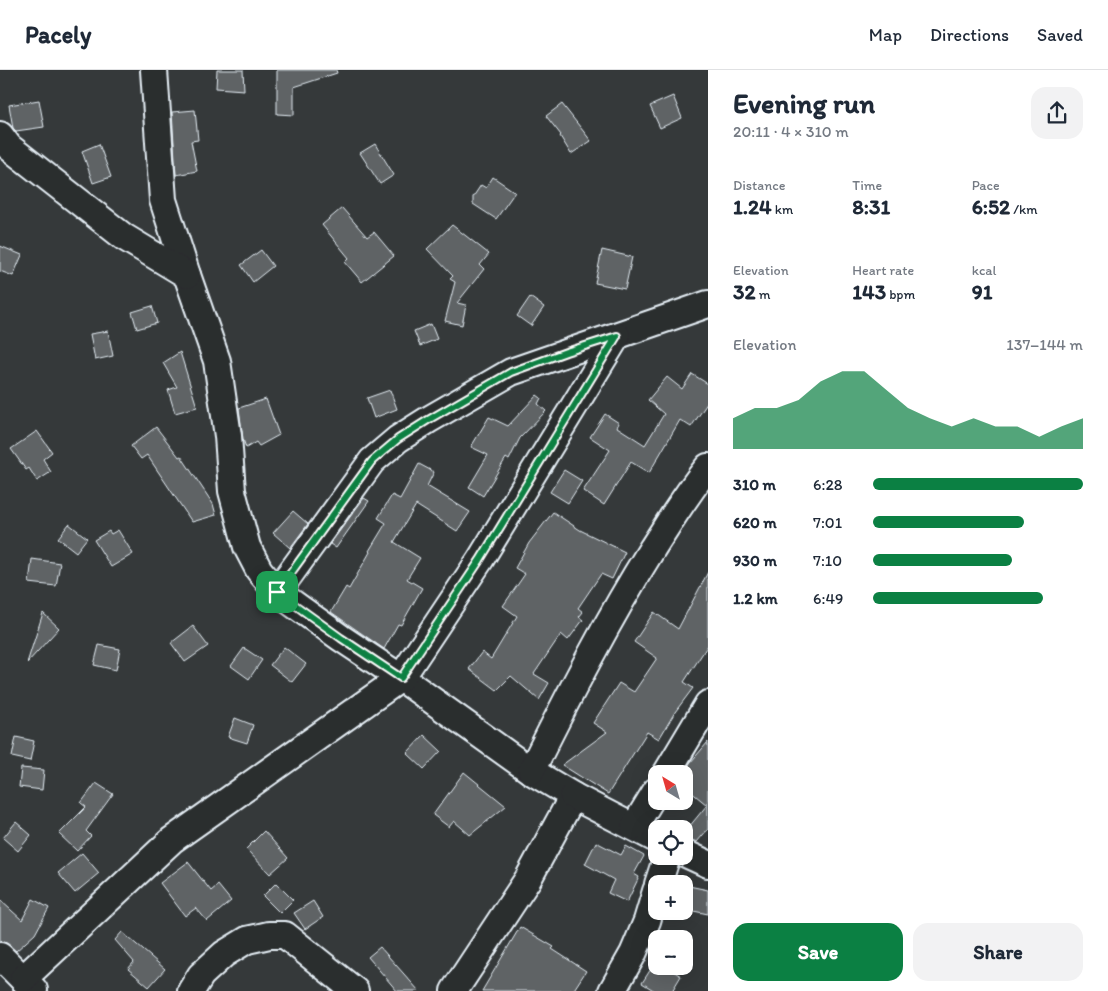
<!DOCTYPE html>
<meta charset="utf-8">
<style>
:root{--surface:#fff;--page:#f2f2f3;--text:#1f2937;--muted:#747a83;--line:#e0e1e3;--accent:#0b8043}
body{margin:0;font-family:Itim,sans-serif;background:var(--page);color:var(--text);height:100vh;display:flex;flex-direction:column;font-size:19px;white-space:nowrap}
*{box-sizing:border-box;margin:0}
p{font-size:16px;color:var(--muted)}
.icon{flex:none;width:28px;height:28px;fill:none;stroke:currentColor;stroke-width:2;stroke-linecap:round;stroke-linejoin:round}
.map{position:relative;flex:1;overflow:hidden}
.drawer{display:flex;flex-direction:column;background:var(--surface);width:400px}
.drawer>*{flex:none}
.needle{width:32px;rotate:323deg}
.controls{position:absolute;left:648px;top:695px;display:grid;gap:10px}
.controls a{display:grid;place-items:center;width:45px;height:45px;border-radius:10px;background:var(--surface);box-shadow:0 5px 20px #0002;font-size:25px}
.pin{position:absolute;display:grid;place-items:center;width:42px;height:42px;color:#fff;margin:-21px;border-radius:10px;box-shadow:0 2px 8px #0006}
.round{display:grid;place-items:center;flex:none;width:52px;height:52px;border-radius:15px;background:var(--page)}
.summary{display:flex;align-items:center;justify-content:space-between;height:85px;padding:0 25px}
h1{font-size:28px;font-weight:700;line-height:38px}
.metrics{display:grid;grid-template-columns:repeat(3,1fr);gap:8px;height:85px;padding:5px 25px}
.metrics div{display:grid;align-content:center}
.metrics b{font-size:21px;font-weight:700}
.metrics small{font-size:14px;font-weight:400}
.metrics p{font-size:14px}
.chart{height:140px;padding:10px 25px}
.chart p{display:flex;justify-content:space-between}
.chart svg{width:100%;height:90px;margin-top:5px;fill:var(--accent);opacity:.7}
.primary-button{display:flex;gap:10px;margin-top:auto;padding:10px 25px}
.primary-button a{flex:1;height:58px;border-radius:15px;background:var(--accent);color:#fff;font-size:20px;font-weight:700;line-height:58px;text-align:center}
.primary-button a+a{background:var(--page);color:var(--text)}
ul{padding:0 25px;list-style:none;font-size:16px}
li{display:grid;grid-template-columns:80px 60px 1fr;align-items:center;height:38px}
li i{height:12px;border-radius:6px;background:var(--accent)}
header{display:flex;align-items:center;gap:30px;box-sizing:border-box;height:70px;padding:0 25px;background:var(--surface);border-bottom:1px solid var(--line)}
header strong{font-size:24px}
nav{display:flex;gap:28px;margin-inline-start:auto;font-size:18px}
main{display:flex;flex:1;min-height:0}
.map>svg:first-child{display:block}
.building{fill:#5f6365;stroke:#e8f1f8}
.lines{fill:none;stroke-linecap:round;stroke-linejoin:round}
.minor-casing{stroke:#e8f1f8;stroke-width:30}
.minor{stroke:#2a2d2e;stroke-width:26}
.route-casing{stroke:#fff;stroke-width:10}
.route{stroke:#0b8043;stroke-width:6}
</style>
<header>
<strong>Pacely</strong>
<nav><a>Map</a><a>Directions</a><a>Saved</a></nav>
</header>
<main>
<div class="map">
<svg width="708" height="921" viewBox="0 0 708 921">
<rect width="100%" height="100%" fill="#35393a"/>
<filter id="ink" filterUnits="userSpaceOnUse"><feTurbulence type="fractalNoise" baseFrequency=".02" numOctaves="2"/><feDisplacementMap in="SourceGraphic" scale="10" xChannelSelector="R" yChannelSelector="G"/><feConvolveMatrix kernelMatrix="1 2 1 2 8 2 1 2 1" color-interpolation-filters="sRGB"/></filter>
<g filter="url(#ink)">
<g class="building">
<path d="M217,0H243L244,20L216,18Z"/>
<path d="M277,0H336L337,3L294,17V45L277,44Z"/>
<path d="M673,26L682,48L660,58L650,36Z"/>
<path d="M39,30L44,57L16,61L13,58L9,35Z"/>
<path d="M562,34L591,71L571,84L560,66L561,65L546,46Z"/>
<path d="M195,40L198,70L191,71L197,101L176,105L172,42Z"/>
<path d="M99,74L111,107L93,113L82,81Z"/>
<path d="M375,74L394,105L380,114L360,83Z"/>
<path d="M493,107L515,122L496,149L473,134V127L481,115L486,118Z"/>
<path d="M342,138L367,167L374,162L394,186L362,212L345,192L349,188L322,155Z"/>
<path d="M452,155L489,184L480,195L484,199L457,233L466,235L462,255L445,251L455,212L450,209L453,206L427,179Z"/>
<path d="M0,176L22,185L13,206L0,201Z"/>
<path d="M261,180L273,196L253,212L241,195Z"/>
<path d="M602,180L632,187L625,219L595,213Z"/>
<path d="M530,227L544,237L531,256L517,246Z"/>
<path d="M152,236L157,253L137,259L132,242Z"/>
<path d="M431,254L437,269L420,276L414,261Z"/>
<path d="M108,261L113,286L95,290L90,264Z"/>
<path d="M180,282L197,337L175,343L168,320L177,317L163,293Z"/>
<path d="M692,304L708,314V332L691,357L680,350L649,403L631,392L604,435L583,421L610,380L590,367L605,344L619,353L617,357L645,375L664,344L648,330L667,307L682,319Z"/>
<path d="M390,320L397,339L374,348L367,328Z"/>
<path d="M537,325L541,328L538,334L546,341L520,368L509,390L506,388L483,426L469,417L488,385L471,377L489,347L508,356Z"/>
<path d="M266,329L279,365L259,376L256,372L246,378L243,369L239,338Z"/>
<path d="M156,357L179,387L181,386L213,434L216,445L192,452L147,385L141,389L131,376Z"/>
<path d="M37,361L52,382L43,389L51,402L37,411L29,398L26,400L11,379Z"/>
<path d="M419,394L434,402L427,416L470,442L457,461L416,435L394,472L420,488L407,509L422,518L401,555L398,554L384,579L331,542L346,517L349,519L370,482L369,481L386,453L378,448L392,425L400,429Z"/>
<path d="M564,400L582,411L568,433L550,422Z"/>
<path d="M364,428L369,431L336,478L330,474Z"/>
<path d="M293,441L308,454L290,478L273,463Z"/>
<path d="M553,442L580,460L625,482L612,509L601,504L578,538L583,542L579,547L583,550L568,570L561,564L534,604L549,613L539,630L511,606L497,620L469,599L482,582L491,589L517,546L503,536L525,504L515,498L529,473Z"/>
<path d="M69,454L87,468L76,482L58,468Z"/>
<path d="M118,460L133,484L111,497L94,470L109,461L111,464Z"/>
<path d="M32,489L60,493L56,516L29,513Z"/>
<path d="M708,502V575L684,612L693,618L675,642L659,669L647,662L608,724L562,695L607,662L593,653L619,613L634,622L657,588L634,572L654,542L678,559Z"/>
<path d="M43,543L59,558L27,593Z"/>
<path d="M193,556L208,576L185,592L171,573Z"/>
<path d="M99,575L120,579L116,600L94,595Z"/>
<path d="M284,577L306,594L292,612L270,595Z"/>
<path d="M244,578L262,590L249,609L231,596Z"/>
<path d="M235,648L253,655L247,673L228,667Z"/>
<path d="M424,665L441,681L424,699L407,683Z"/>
<path d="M16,667L34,671L30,691L12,687Z"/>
<path d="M708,672V759L697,772L689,769L684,763L707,735L684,716V704L690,693Z"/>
<path d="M21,698L44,700L42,720L19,717Z"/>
<path d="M464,702L506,736L470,765L454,751L449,757L433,745Z"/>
<path d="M96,713L113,724L86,761L91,766L77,781L59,764L86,737L81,733Z"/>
<path d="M16,752L31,765L18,781L3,768Z"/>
<path d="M264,761L288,788L270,804L246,779Z"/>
<path d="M596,772L621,785L626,776L644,786L634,804L639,807L627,832L608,823L614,810L585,794Z"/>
<path d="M82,783L99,803L75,823L58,803Z"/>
<path d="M188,792L211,821L218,815L231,831L207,851L196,838L185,846L160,813Z"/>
<path d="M276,813L293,830L280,843L263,826Z"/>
<path d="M689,816L708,820V844L684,839Z"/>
<path d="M33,829L49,838L35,864L16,881L4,872L0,871V830L22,850Z"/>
<path d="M313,831L323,847L305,859L294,843Z"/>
<path d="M520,857L554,877L552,879L586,901L573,921H482Z"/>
<path d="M122,862L165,899L149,917L128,899L134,892L115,870Z"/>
<path d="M380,877L419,921H397L368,887Z"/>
<path d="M656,891V896H665L681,906L672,921H655L642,913Z"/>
</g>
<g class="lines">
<g class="minor-casing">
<g id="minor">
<path d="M154,0L163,130L187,205L217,291L228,366L232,421L247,477L259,500L277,522L341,568L401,608L531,701L573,726L528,809L454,921"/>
<path d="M0,65L9,77L124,167L187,205"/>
<path d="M277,522L372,391L398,369L428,350L511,302L708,234"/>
<path d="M531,701C569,625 607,551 652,479C670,451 687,423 708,397"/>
<path d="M666,704L708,634"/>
<path d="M573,726L656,769"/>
<path d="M634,757L656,721"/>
<path d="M684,783L708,794"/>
<path d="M658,814L667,786"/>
<path d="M0,886L34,920"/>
<path d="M23,909L172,770L401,608L480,490L617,266"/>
<path d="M191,921L201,905L224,884L247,870L269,865H285L355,921"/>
<path d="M612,921L633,884L647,851L656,821"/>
</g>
</g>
<use href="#minor" class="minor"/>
</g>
</g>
<g class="lines" filter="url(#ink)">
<g class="route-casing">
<path id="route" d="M617,266L480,490L401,608L341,568L277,522L372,391L398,369L428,350L511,302L566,282Z"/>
</g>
<use href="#route" class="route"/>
</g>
</svg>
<div class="controls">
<a><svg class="needle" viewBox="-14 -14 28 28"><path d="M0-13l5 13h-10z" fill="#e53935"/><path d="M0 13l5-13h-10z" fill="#747a83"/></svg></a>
<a><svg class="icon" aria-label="locate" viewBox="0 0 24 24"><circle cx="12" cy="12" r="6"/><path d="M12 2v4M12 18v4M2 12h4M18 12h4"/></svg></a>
<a>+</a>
<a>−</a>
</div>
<div class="pin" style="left:277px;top:522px;background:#1e9e55"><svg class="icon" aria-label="arrive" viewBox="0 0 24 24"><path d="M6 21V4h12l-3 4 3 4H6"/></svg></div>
</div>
<section class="drawer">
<div class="summary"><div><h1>Evening run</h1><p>20:11 · 4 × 310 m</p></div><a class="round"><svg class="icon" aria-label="share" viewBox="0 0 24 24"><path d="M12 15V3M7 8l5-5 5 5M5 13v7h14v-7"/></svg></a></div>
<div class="metrics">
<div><p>Distance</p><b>1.24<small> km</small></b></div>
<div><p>Time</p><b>8:31</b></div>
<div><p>Pace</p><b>6:52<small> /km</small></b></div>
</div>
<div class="metrics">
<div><p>Elevation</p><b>32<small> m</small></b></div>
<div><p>Heart rate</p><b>143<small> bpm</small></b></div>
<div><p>kcal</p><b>91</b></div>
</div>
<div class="chart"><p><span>Elevation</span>137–144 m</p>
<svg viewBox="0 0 160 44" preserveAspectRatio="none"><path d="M0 44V29L10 24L20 24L30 20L40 11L50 6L60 6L70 15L80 24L90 29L100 33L110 29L120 33L130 33L140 38L150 33L160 29V44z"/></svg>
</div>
<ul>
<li><b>310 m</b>6:28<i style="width:100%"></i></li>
<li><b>620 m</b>7:01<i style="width:72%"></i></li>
<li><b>930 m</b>7:10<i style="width:66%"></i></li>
<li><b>1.2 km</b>6:49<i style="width:81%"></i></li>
</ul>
<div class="primary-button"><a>Save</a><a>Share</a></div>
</section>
</main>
